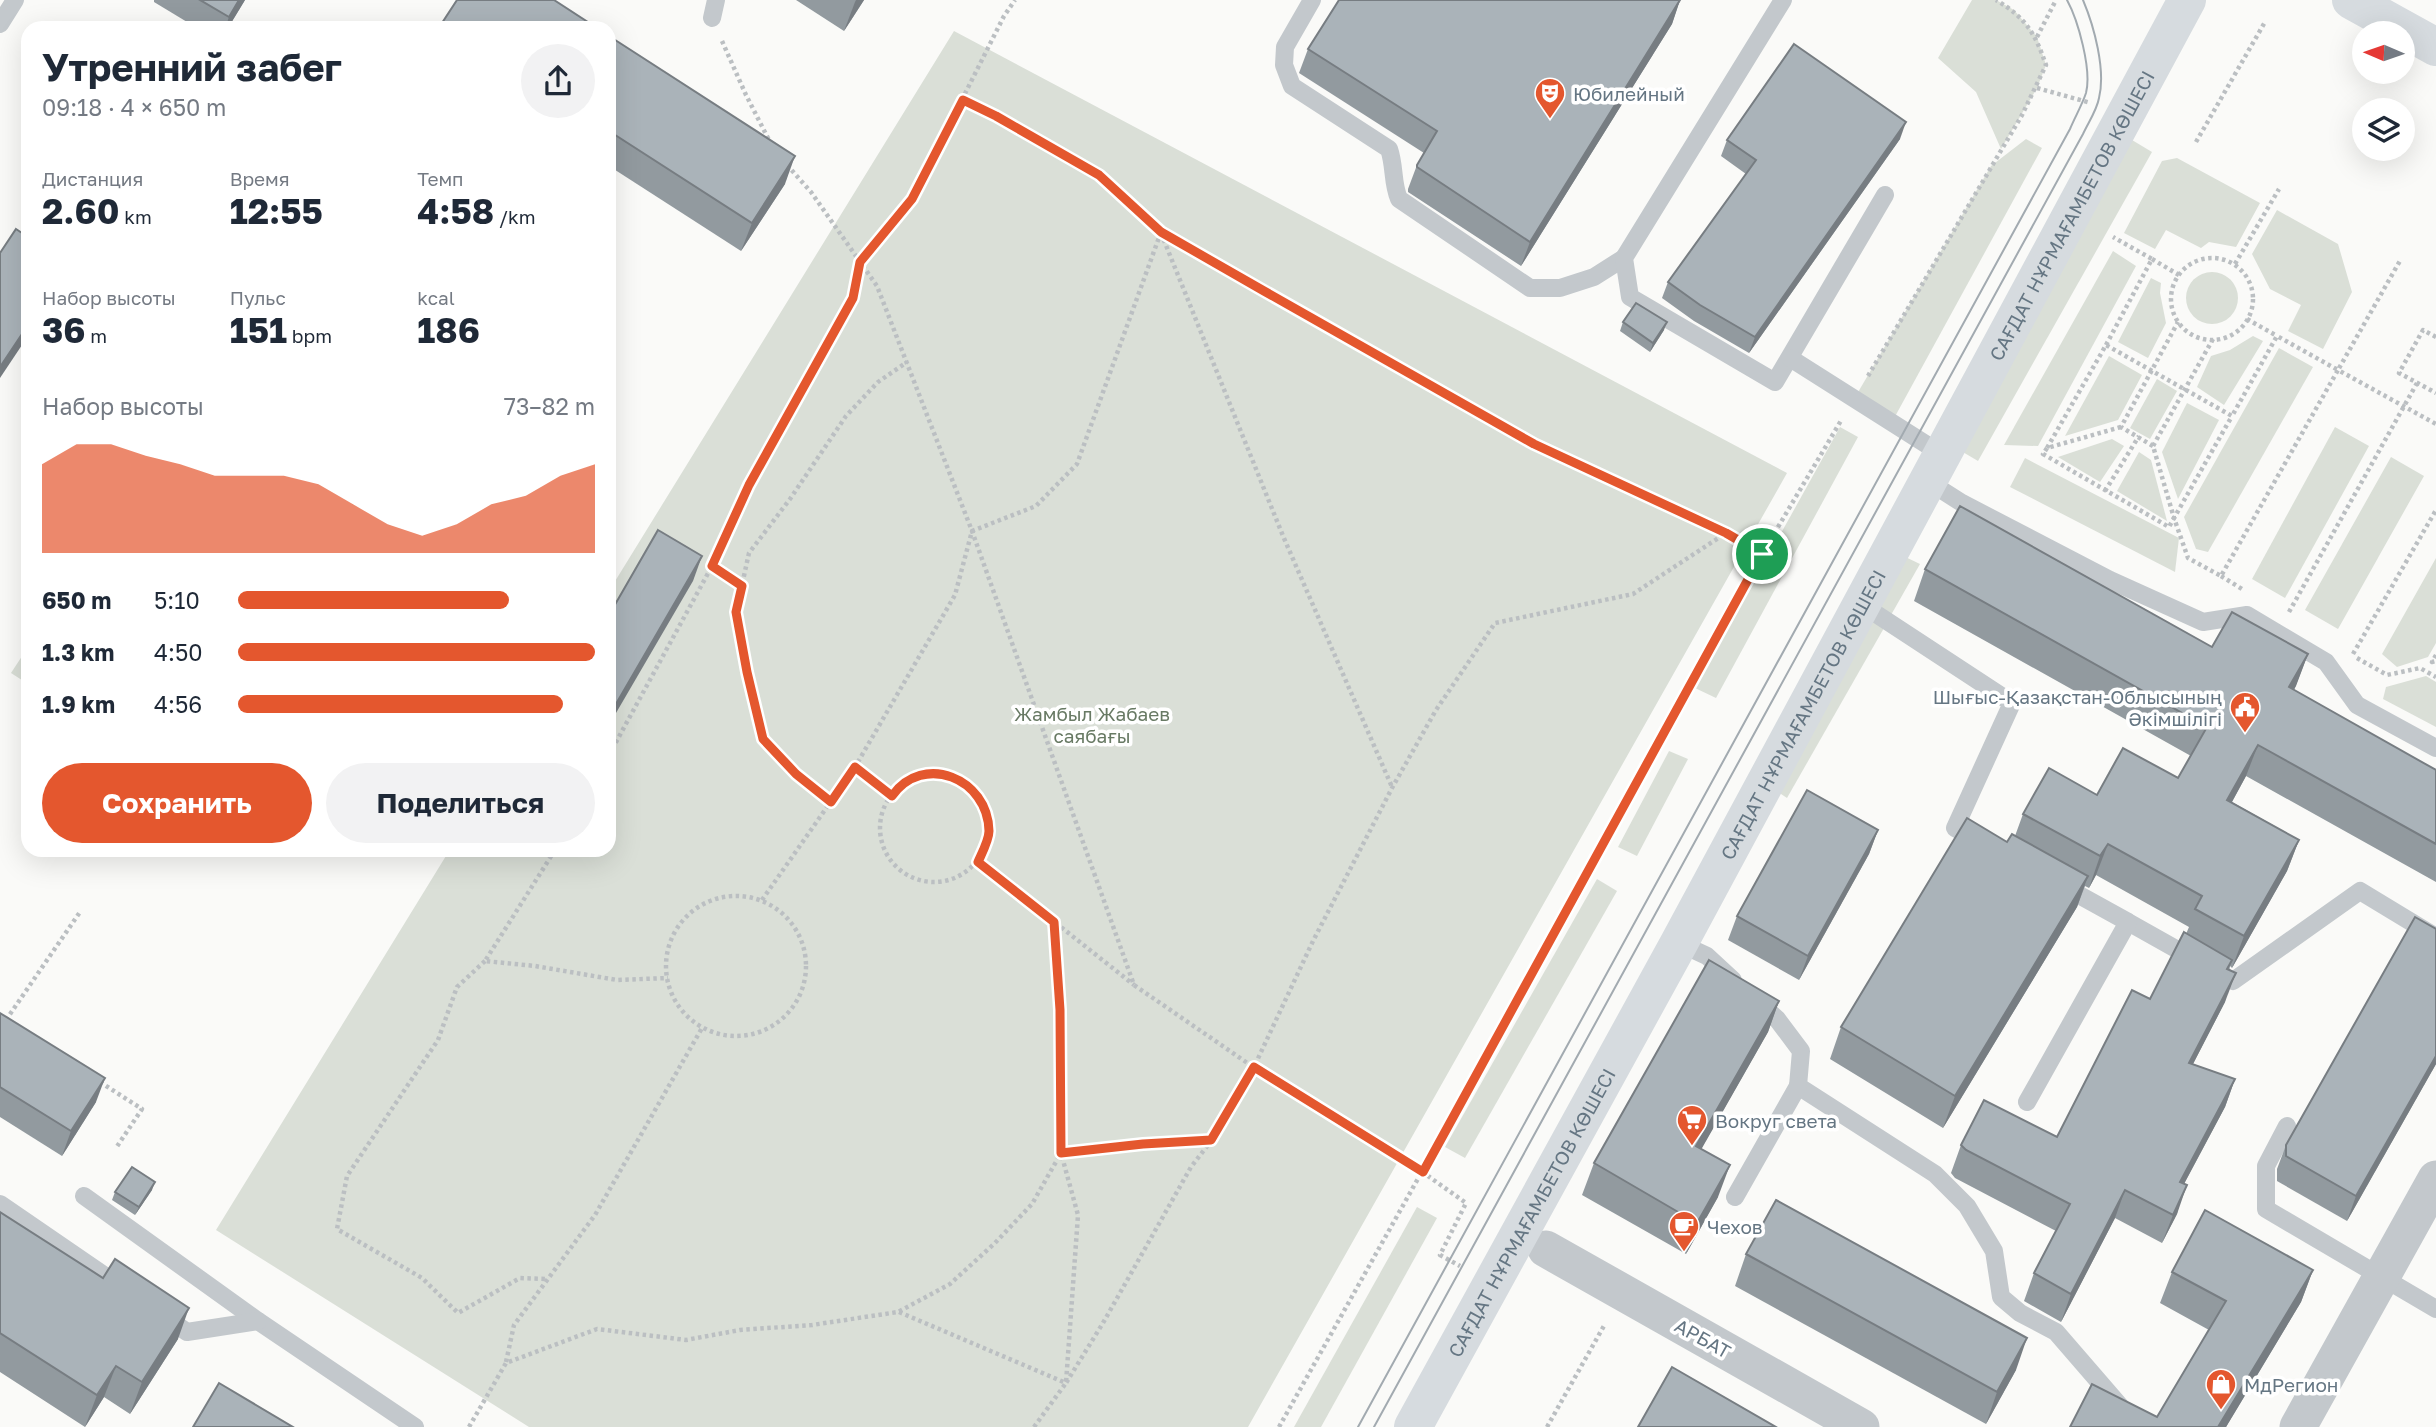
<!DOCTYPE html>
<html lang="ru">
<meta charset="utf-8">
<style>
:root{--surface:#fff;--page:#f2f2f3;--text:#1f2937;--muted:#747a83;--accent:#e4572e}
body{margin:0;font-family:"Golos Text",sans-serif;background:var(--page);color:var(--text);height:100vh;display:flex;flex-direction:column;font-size:26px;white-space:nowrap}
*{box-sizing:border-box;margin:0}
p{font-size:23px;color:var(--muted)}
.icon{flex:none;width:38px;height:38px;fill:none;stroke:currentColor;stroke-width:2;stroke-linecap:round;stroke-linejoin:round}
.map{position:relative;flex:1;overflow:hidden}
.drawer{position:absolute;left:21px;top:21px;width:595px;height:836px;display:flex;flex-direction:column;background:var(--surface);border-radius:21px;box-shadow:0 7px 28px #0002}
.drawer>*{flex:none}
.needle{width:46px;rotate:272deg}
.tools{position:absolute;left:2352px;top:21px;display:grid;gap:14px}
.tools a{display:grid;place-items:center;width:63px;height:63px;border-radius:50%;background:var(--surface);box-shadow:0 7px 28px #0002;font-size:35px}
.pin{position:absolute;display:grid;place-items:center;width:60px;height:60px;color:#fff;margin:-30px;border:4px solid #fff;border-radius:50%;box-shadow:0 2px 7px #0007}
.round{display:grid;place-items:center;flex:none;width:74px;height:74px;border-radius:37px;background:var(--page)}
.summary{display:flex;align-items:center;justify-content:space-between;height:119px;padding:0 21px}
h1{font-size:38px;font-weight:700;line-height:52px}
.figures{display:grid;grid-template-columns:repeat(3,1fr);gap:10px;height:119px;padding:7px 21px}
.figures div{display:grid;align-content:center}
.figures b{font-size:35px;font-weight:700}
.figures small{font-size:19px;font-weight:400}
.figures p{font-size:19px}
.chart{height:196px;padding:14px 21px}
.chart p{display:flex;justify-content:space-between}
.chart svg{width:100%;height:126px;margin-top:7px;fill:var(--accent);opacity:.7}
.button{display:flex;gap:14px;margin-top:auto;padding:14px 21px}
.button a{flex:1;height:80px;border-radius:42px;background:var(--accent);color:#fff;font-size:28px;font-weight:700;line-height:80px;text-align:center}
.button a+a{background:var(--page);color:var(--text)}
ul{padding:0 21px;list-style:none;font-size:23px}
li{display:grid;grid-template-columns:112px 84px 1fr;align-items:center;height:52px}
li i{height:18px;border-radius:9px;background:var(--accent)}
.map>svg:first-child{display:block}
.green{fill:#dadfd7}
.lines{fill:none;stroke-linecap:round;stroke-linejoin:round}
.path{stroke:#bbbfc2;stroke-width:4.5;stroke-dasharray:3.5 3.5;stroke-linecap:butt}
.lane{stroke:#c3c8cc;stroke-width:18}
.street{stroke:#c3c8cc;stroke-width:37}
.secondary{stroke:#d6dbdf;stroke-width:38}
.primary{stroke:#d6dbdf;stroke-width:38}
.tram{stroke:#a2aab0;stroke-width:2}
.wall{fill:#929a9f}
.shaded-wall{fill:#777d82}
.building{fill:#aab3b9;stroke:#777d82;stroke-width:2}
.route-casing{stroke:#fff;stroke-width:14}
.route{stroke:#e4572e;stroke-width:9}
.labels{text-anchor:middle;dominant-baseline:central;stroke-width:7;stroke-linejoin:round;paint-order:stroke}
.poi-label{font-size:19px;fill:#657683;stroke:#fff;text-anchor:start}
.street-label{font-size:19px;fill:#657683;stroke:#fff}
.park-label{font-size:19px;fill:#687a64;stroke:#fff}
</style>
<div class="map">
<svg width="2436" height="1427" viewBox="0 0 2436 1427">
<rect width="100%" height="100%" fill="#fafaf8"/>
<g class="green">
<path d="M1972,0H1996L2014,10L2037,37L2046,65L2037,88L2001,149L1976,92L1938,58Z"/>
<path d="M954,31L1787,473L1248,1427H529L216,1230L449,851L609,850V591Z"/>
<path d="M2127,137L2152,152L1978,461L1956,448Z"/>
<path d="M2026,139L2042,148L1892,422L1854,399L1991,166Z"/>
<path d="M2177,158L2260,203L2236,247L2209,242L2201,248L2166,230L2155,249L2124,233L2162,161Z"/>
<path d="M2277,210L2338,244L2352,292L2323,349L2288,331L2301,305L2270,289L2252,254Z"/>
<path d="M2113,251L2136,266L2038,446L2004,445Z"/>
<circle cx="2212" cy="298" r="26"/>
<path d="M2151,278L2161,283L2160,293L2166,323L2148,358L2118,342Z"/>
<path d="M2253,336L2263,341L2224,405L2197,387L2211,356L2230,350Z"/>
<path d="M2279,348L2313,367L2208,552L2196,549L2184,517Z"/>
<path d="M2109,356L2142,375L2118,420L2065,436Z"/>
<path d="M2157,379L2177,391L2150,439L2130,428Z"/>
<path d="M2187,403L2219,420L2178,499L2162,452Z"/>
<path d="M1840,427L1858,437L1716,698L1695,688Z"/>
<path d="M2335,427L2369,446L2285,598L2252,579Z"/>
<path d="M2112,439L2124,446L2100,482L2058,457Z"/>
<path d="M2139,452L2151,460L2167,521L2117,491Z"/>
<path d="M2391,457L2424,476L2338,629L2305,610Z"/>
<path d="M2025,458L2179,538L2175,572L2010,487Z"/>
<path d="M1897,553L1920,564L1891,615L1869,602Z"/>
<path d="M2436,558V643L2428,657L2397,667L2382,654Z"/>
<path d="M1862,616L1884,628L1787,798L1769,786Z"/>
<path d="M28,647V684L11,673Z"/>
<path d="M2426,676L2436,682V727L2383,699L2386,687Z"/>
<path d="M1669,751L1688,759L1637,856L1618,847Z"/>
<path d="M1597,879L1617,891L1465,1158L1445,1147Z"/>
<path d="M1417,1207L1437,1218L1321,1427H1294Z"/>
</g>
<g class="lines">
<g class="path">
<path d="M2037,37L2056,0"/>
<path d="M722,41L746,95L771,144"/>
<path d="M2037,88L2091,103"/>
<path d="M963,100L996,116L1099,175L1161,232L1264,291L1534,444L1725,532"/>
<path d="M2196,142L2265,22"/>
<path d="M787,165L811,192L877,286L972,531L1134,985L1259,1071L1407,1161L1466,1203L1440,1255L1460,1266"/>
<path d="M1161,233L1283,536L1392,787"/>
<circle cx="2212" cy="299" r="41"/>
<path d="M2152,259L2179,275"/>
<path d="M2235,264L2279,189"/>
<path d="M2247,319L2277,336"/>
<path d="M2436,337L2423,330L2399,373L2436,393"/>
<path d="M2213,339L2153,446L2174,518L2232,416"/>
<path d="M2106,345L2152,259L2113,237"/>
<path d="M1868,376L2022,115L2046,65C2035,33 2026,18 1996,0"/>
<path d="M2121,427L2047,448L2106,345L2232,416L2277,336L2338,370L2401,259"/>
<path d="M2153,446L2121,427L2178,322"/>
<path d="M2047,448L2043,454L2169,527L2174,518L2188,558L2221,576L2338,370L2436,424"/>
<path d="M2105,491L2139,436"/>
<path d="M712,566L749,485L853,298L860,262L912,199L1004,16L1015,0"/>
<path d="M2221,576L2242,589"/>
<path d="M2289,612L2417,383"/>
<path d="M2353,654L2436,510"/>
<path d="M2436,655L2432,662L2436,661"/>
<path d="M2357,658L2387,675L2420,668L2436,677"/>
<path d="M609,755L712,566L742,586"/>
<path d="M855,767L892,796"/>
<circle cx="934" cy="828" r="54"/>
<path d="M831,802L796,774L763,739L747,672L736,612L749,553L790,499L846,416L878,382L907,362"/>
<path d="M555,850L485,961L535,966L617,980L668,978"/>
<path d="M979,862L1134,985"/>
<circle cx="736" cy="966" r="70"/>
<path d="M762,900L855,767L955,595L972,531L1036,506L1077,464L1161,232"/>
<path d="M485,961L457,987L438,1040L347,1176L337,1229L422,1278L458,1313L520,1278L548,1279"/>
<path d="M6,1020L80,912"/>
<path d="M100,1082L142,1109L116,1148"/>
<path d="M899,1312L1066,1383L1103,1323L1191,1167L1211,1141"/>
<path d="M506,1362L514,1325L595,1215L702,1028"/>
<path d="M469,1427L506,1363L597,1329L686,1340L740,1330L812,1325L898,1312L950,1284L995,1243L1032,1204L1061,1153L1143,1144L1211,1140L1254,1067L1313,941L1392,788L1436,710L1495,623L1633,594L1726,533L1762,554"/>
<path d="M1034,1427L1066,1383L1078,1215L1061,1153L1060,1010L1054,922"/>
<path d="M1279,1427L1490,1050L1762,554L1842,419"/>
<path d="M1547,1427L1605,1324"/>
</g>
<g class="lane">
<path d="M1312,0L1285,47L1284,65L1292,86L1389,149C1395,166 1392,183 1399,199L1530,288H1560L1594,277L1624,258"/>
<path d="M1783,0L1624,258L1630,297L1775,382L1885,195"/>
<path d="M712,18L716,0"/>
<path d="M0,24L15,0"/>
<path d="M1790,358L1943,455"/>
<path d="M1929,482L1962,503L2110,580L2203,622L2247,615L2326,662L2357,705L2436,748"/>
<path d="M1861,604L2012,703L1955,828L1981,842"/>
<path d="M2128,922L2233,981L2360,891L2436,937"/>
<path d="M1679,943L1707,956L1733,980"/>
<path d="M1757,1001L1777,1019L1801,1051L1798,1086L1935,1174L1967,1206L1994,1251L2001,1297L2020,1313L2056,1332L2120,1406"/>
<path d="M2027,1102L2128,922L2061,885"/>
<path d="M2287,1126L2266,1166V1209L2436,1309"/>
<path d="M84,1196L258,1321L415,1427"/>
<path d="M1735,1197L1798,1086"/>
<path d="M0,1204L124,1289"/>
<path d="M162,1315L187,1332L258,1321"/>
</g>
<g class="street">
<path d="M1546,1249L1861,1427"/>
<path d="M2298,1427L2436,1179"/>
</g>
<path class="secondary" id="s1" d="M1413,1427L1679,943L2187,0"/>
<path class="primary" d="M2351,0L2436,47"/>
<g class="tram">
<path d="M1358,1427L2070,129C2075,117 2082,105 2086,93C2092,70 2078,20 2067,0"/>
<path d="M1374,1427L2083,134C2088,123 2097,110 2099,98C2106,70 2094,26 2083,0"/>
</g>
</g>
<g class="wall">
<path d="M154,0H245L228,28H197L154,2Z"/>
<path d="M796,0H864L844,31Z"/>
<path d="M1680,0L1672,24L1521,266L1408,192V189L1417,165L1424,153L1299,73L1308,49Z"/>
<path d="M442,23L597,28H440Z"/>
<path d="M609,36L785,184L741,251L609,166Z"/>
<path d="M1900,139L1749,353L1694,321L1662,298L1668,282L1746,174L1721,156L1727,140Z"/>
<path d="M1623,322L1664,330L1650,352L1620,331Z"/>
<path d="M1925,569L2212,647L2308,654L2294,690L2436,770V882L2246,776L2232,802L2299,840L2287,871L2232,968L2230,966L2225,1002L2193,1064L2235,1079L2225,1107L2184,1184L2177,1214L2162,1243L2115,1218L2061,1322L2024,1301L2034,1273L2056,1231L1955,1178L1951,1173L1961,1145L2057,1137L2150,999L2186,934L2189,927L2096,875L2089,888L2085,886L2077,907L1943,1128L1830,1059L1841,1027L2007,842L2015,836L2023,814L2097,795L2178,778L2191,756L1914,601Z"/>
<path d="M1878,830L1869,854L1799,980L1728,940L1737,916Z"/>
<path d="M2436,929V1064L2347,1221L2277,1181V1169L2286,1145Z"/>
<path d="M1779,1001L1768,1032L1701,1149L1718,1197L1686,1254L1582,1195L1594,1163Z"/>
<path d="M0,1013L96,1102L62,1156L0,1117Z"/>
<path d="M152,1190L135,1215L112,1200L115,1192Z"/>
<path d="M0,1212L178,1339L130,1414L104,1397L85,1427L0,1372Z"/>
<path d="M1746,1254L2016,1370L1986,1424L1735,1286Z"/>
<path d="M2313,1270L2301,1302L2226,1427H2070L2157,1417L2209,1330L2160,1303L2172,1272Z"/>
</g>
<g class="shaded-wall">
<path d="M239,0H245L228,28H225L229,17Z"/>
<path d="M856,0H864L844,31L855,2Z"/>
<path d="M1680,0L1672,24L1521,266L1530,242Z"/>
<path d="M1906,122L1900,139L1749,353L1755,337Z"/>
<path d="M795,156L785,184L741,251L752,223Z"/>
<path d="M1667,322L1664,330L1650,352L1653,343Z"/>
<path d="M28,325V336L0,378V367Z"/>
<path d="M702,556L693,581L609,725V716Z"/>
<path d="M2308,654L2296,686L2277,719L2289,687Z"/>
<path d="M2258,745L2246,776L2216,831L2227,800Z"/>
<path d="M1878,830L1869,854L1799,980L1808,956Z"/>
<path d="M2299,840L2287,871L2232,968L2244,936Z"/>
<path d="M2108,844L2096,875L2089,888L2100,856Z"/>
<path d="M2088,876L2077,907L1943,1128L1955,1096Z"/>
<path d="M2236,973L2225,1002L2179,1091L2189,1063Z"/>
<path d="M1779,1001L1768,1032L1685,1178L1696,1146Z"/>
<path d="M2436,1056V1064L2347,1221L2356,1196Z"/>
<path d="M105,1078L96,1102L62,1156L71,1131Z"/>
<path d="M2235,1079L2225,1107L2170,1210L2180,1182Z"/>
<path d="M1730,1165L1718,1197L1686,1254L1697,1223Z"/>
<path d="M155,1182L152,1190L135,1215L139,1207Z"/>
<path d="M2187,1185L2177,1214L2162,1243L2173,1215Z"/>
<path d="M2125,1190L2115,1218L2061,1322L2071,1294Z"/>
<path d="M2313,1270L2301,1302L2226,1427H2218Z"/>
<path d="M189,1308L178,1339L130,1414L142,1382Z"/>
<path d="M2027,1338L2016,1370L1986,1424L1997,1392Z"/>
<path d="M116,1366L104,1397L85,1427L97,1395Z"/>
</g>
<g class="building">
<path d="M200,0H239L229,17Z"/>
<path d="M457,0H554L597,28H450L442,23Z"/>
<path d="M1339,0H1680L1530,242L1417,167V165L1437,131L1308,49Z"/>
<path d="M609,36L795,156L752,223L609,131Z"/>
<path d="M1794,44L1906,122L1755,337L1700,305L1668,282L1756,160L1727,140Z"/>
<path d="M16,229L28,237V325L0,367V253Z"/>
<path d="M1636,303L1667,322L1653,343L1623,322Z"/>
<path d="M1960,506L2212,647L2232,612L2308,654L2289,687L2436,770V844L2258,745L2227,800L2299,840L2244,936L2195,909L2202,896L2108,844L2100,856L2023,814L2049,768L2097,795L2123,748L2178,778L2207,727L1925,569Z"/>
<path d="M658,530L702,556L609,716V615Z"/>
<path d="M1807,790L1878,830L1808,956L1737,916Z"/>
<path d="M1967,818L2007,842L2012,834L2088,876L1955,1096L1841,1027Z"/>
<path d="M2415,917L2436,929V1056L2356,1196L2286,1156V1145Z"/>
<path d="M2184,932L2232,960L2227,969L2236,973L2189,1063L2235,1079L2180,1182L2187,1185L2173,1215L2125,1190L2071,1294L2034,1273L2070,1204L1966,1150L1961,1145L1984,1100L2057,1137L2132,990L2150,999Z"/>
<path d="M1709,960L1779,1001L1696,1146L1730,1165L1697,1223L1594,1163Z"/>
<path d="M0,1013L105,1078L71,1131L0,1087Z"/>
<path d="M132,1167L155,1182L139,1207L115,1192Z"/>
<path d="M1776,1200L2027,1338L1997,1392L1746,1254Z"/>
<path d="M2205,1210L2313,1270L2218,1427H2070L2092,1384L2157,1417L2226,1301L2172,1272Z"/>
<path d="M0,1212L103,1278L115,1259L189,1308L142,1382L116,1366L97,1395L0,1333Z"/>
<path d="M1672,1367L1776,1427H1638Z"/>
<path d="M219,1383L293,1427H193Z"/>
</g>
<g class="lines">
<g class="route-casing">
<path id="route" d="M963,100L996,116L1099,175L1161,232L1264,291L1534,444L1726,533L1762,554L1423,1172L1254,1067L1211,1140L1143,1144L1061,1153L1060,1010L1054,922L978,862C982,853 989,840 989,831C988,778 923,752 892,796L855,767L831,802L796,774L763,739L747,672L736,612L742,586L712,566L749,485L853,298L860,262L912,199Z"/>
</g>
<use href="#route" class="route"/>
</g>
<defs>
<g id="theatre-pin" transform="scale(1.575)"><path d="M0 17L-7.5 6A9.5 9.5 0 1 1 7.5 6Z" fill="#e4572e" stroke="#fff"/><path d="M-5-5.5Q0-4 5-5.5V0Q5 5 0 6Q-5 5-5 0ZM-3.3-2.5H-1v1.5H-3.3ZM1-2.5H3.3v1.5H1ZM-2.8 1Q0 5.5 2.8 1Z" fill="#fff"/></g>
<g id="civic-pin" transform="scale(1.575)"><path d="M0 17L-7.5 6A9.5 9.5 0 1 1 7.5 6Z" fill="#e4572e" stroke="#fff"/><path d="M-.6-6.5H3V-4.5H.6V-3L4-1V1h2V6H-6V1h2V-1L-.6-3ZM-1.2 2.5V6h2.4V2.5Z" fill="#fff"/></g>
<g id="supermarket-pin" transform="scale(1.575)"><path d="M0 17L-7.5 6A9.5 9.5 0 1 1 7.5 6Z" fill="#e4572e" stroke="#fff"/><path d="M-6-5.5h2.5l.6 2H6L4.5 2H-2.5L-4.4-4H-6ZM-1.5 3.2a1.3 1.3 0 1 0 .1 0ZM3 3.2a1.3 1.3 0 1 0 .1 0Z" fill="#fff"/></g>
<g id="cafe-pin" transform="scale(1.575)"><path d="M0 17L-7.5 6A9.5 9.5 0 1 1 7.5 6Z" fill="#e4572e" stroke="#fff"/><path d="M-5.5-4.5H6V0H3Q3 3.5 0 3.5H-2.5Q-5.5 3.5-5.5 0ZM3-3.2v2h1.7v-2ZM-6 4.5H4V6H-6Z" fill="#fff"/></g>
<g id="shop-pin" transform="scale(1.575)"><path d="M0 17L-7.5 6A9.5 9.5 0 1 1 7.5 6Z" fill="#e4572e" stroke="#fff"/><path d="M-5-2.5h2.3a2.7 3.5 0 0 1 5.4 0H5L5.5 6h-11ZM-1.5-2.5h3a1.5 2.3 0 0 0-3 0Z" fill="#fff"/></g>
</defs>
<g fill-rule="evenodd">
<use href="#theatre-pin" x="1550" y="93"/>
<use href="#civic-pin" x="2245" y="707"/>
<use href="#supermarket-pin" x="1692" y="1120"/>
<use href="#cafe-pin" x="1684" y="1226"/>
<use href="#shop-pin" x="2221" y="1384"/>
</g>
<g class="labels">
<g class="poi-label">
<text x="1573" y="93">Юбилейный</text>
<text x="2222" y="696" text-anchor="end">Шығыс-Қазақстан-Облысының<tspan x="2222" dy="22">Әкімшілігі</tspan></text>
<text x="1715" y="1120">Вокруг света</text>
<text x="1707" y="1226">Чехов</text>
<text x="2244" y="1384">МдРегион</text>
</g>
<g class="street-label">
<text stroke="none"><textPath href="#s1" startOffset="1379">САҒДАТ НҰРМАҒАМБЕТОВ КӨШЕСІ</textPath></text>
<text stroke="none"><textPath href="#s1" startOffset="812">САҒДАТ НҰРМАҒАМБЕТОВ КӨШЕСІ</textPath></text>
<text stroke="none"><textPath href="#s1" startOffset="245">САҒДАТ НҰРМАҒАМБЕТОВ КӨШЕСІ</textPath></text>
<text transform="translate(1703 1338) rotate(29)">АРБАТ</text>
</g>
<g class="park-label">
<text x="1092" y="713">Жамбыл Жабаев<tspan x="1092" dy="22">саябағы</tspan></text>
</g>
</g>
</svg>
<div class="tools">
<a><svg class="needle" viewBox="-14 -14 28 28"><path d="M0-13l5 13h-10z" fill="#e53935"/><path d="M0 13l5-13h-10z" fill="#747a83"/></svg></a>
<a><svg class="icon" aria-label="layers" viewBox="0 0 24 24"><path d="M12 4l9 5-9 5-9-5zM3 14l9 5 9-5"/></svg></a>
</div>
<div class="pin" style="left:1762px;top:554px;background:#1e9e55"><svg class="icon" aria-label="arrive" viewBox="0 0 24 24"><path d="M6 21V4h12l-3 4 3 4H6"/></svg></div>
<section class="drawer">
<div class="summary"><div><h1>Утренний забег</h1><p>09:18 · 4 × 650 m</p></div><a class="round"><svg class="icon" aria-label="share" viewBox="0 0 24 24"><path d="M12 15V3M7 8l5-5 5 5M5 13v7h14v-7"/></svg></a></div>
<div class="figures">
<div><p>Дистанция</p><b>2.60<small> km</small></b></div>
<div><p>Время</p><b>12:55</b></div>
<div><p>Темп</p><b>4:58<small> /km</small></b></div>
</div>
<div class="figures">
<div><p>Набор высоты</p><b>36<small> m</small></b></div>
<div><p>Пульс</p><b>151<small> bpm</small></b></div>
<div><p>kcal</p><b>186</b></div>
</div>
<div class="chart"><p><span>Набор высоты</span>73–82 m</p>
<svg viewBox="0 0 160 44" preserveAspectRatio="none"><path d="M0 44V13L10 6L20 6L30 10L40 13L50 17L60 17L70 17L80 20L90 27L100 34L110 38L120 34L130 27L140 24L150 17L160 13V44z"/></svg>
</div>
<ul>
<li><b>650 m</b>5:10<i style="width:76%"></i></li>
<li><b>1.3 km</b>4:50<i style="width:100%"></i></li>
<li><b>1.9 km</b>4:56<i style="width:91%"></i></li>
</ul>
<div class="button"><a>Сохранить</a><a>Поделиться</a></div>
</section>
</div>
